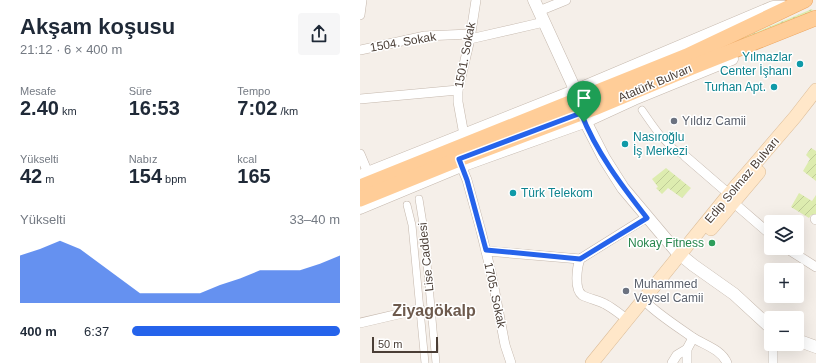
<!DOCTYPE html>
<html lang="tr">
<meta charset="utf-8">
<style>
:root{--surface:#fff;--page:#f6f6f7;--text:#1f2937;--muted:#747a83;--accent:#2563eb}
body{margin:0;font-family:Helvetica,sans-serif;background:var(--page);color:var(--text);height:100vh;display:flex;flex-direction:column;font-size:15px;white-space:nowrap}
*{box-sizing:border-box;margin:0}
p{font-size:13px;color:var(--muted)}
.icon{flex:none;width:22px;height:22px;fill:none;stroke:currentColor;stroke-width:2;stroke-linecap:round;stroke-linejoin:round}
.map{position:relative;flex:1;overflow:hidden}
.drawer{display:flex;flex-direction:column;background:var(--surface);width:360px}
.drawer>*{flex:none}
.tools{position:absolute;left:404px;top:215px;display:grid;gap:8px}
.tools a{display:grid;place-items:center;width:40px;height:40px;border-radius:4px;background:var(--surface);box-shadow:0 4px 16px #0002;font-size:20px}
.scale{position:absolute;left:12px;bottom:10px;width:66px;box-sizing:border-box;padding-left:4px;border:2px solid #4a3e36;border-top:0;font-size:11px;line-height:14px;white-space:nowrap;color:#4a3e36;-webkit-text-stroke:3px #fff;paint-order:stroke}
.pin{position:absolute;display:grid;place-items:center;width:34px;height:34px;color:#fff;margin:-41px -17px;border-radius:50% 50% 50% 0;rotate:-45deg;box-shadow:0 0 4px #0007}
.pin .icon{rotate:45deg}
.round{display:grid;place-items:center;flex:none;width:42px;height:42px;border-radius:4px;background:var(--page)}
.overview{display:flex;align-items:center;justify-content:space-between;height:68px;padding:0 20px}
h1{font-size:22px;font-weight:700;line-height:30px}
.metrics{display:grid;grid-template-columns:repeat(3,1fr);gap:6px;height:68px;padding:4px 20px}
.metrics div{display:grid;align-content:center}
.metrics b{font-size:20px;font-weight:700}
.metrics small{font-size:11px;font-weight:400}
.metrics p{font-size:11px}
.chart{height:112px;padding:8px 20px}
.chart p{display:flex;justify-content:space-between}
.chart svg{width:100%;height:72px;margin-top:4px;fill:var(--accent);opacity:.7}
ul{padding:0 20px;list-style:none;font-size:13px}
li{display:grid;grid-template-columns:64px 48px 1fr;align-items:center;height:30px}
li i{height:10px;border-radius:5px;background:var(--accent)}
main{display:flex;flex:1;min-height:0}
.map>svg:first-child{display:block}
.grass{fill:url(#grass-dots)}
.garden{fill:url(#garden-furrows)}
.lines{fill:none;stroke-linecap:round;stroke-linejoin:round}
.pedestrian-casing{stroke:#c5b8ad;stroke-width:8}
.minor-casing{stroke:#c5b8ad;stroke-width:10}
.tertiary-casing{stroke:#c5b8ad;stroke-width:13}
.secondary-casing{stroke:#dbbc98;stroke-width:14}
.primary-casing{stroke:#eca560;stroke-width:16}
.pedestrian{stroke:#fff;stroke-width:7}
.minor{stroke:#fff;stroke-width:9}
.tertiary{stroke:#fff;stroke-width:12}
.secondary{stroke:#ffe7c9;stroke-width:13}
.primary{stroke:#ffcd98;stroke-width:15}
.route-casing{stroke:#fff;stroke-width:8}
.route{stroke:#2563eb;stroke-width:5}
.culture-dot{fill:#0f9aa8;stroke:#fff;stroke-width:1.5}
.worship-dot{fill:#6b7280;stroke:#fff;stroke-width:1.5}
.leisure-dot{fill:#2e9e5b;stroke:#fff;stroke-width:1.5}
.labels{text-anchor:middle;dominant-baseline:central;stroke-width:3;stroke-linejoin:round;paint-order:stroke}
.street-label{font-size:12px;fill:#4a3e36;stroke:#fff}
.culture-label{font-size:12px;fill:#0d838f;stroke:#fff;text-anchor:end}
.worship-label{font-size:12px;fill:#5b616d;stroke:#fff;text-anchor:start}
.leisure-label{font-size:12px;fill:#27864d;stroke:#fff;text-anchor:end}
.district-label{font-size:16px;font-weight:bold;fill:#6d5a4d;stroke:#fff}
</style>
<main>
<section class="drawer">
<div class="overview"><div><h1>Akşam koşusu</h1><p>21:12 · 6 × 400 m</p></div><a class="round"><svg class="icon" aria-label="share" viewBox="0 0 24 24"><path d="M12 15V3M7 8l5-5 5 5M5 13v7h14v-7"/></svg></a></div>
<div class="metrics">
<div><p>Mesafe</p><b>2.40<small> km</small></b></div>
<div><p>Süre</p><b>16:53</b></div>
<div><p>Tempo</p><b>7:02<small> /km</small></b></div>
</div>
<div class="metrics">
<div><p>Yükselti</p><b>42<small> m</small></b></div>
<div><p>Nabız</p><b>154<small> bpm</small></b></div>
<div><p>kcal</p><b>165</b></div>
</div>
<div class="chart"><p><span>Yükselti</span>33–40 m</p>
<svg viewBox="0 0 160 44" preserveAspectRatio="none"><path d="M0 44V15L10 11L20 6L30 11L40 20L50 29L60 38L70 38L80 38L90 38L100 33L110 29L120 24L130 24L140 24L150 20L160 15V44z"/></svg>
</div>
<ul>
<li><b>400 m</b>6:37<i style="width:100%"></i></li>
</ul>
</section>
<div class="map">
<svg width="456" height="363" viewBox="0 0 456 363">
<defs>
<pattern id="grass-dots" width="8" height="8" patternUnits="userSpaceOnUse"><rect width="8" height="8" fill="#ddecaf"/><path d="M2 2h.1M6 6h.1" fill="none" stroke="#bfcb97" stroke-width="1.8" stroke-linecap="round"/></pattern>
<pattern id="garden-furrows" width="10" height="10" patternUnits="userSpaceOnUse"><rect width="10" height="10" fill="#ddecaf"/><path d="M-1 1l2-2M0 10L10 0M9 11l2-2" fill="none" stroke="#bfcb97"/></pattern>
</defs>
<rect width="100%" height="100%" fill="#f5efe9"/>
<path class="grass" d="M452,9L454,14L332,59Z"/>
<g class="garden">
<path d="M451,148L456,151V181L443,171L450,159L446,155Z"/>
<path d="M306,168L331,188L322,198L308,188L302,194L296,188L298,187L292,179Z"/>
<path d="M439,193L452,201L456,195V216L451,215L449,218L431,207Z"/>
</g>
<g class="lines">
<g class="pedestrian-casing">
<g id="pedestrian">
<path d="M282,110C294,127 306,147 325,156"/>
<path d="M59,199L64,230L76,363"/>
<path d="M47,205L52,225L65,363"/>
</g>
</g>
<g class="minor-casing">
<g id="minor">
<path d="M179,11L206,0"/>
<path d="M0,15L2,0"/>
<path d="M110,39L184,22"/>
<path d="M0,50L65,36L110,34"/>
<path d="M0,99L98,90"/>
<path d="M104,135L98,102V90L110,39L116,0"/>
<path d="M0,154L8,173"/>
<path d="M325,156L369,194"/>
<path d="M99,161L107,180L121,231L131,272L145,345L151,363"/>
<path d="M374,203L411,235"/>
<path d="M455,219L456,220"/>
<path d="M426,248L456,267"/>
<path d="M126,251L220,259L287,217"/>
<path d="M220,259C217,267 214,289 222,295C229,299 238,300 245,304C253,308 261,315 268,320"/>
<path d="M289,305C302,317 318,327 332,337C344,345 361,349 367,363"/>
<path d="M0,323L60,309"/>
<path d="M312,363L317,355L327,349"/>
<path d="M327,363V349L333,338"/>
<path d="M413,363V344"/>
</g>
</g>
<g class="tertiary-casing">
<g id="tertiary">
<path d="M174,0L213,85L216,98"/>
<path d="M222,115L244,158L263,188L316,251L333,265L374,294L411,328"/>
<path d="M0,176L214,91L413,7H426"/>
<path d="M0,208L101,166L224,122L274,99L372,59"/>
<path d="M437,340L456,347"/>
</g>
</g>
<g class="secondary-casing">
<g id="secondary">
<path d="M351,229L399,172"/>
<path d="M232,363L369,194L435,117L456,90"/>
</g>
</g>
<g class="primary-casing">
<g id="primary">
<path d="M0,187L327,56L445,0"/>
<path d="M0,199L99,159L234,108L332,67L456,18"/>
</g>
</g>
<use href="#pedestrian" class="pedestrian"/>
<use href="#minor" class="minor"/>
<use href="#tertiary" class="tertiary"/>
<use href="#secondary" class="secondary"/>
<use href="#primary" class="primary"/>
</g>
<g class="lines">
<g class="route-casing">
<path id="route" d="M221,113C236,152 262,186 287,218L220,259L126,250L107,180L99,159Z"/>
</g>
<use href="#route" class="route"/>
</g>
<g class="culture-dot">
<circle cx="440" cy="64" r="4"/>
<circle cx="414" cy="87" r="4"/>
<circle cx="265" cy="144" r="4"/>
<circle cx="153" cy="193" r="4"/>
</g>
<g class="worship-dot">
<circle cx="314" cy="121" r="4"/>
<circle cx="266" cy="291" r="4"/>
</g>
<circle class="leisure-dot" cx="352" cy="243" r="4"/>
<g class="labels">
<g class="street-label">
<text transform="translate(43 42) rotate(-10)">1504. Sokak</text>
<text transform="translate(105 55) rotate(-79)">1501. Sokak</text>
<text transform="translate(295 83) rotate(-23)">Atatürk Bulvarı</text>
<text transform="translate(382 180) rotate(-50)">Edip Solmaz Bulvarı</text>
<text transform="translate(66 257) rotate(-96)">Lise Caddesi</text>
<text transform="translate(135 295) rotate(78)">1705. Sokak</text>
</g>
<g class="culture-label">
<text x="432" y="57">Yılmazlar<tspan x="432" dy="14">Center İşhanı</tspan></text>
<text x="406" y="87">Turhan Apt.</text>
<text x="273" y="137" text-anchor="start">Nasıroğlu<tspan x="273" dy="14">İş Merkezi</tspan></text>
<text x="161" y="193" text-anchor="start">Türk Telekom</text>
</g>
<g class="worship-label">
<text x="322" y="121">Yıldız Camii</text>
<text x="274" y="284">Muhammed<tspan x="274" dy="14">Veysel Camii</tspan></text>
</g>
<g class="leisure-label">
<text x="344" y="243">Nokay Fitness</text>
</g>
<g class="district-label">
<text x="74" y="310">Ziyagökalp</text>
</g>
</g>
</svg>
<div class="tools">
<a><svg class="icon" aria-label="layers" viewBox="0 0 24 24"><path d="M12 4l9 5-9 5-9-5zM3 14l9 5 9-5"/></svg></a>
<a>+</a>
<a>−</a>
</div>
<div class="scale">50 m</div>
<div class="pin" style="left:224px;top:122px;background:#1e9e55"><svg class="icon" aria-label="arrive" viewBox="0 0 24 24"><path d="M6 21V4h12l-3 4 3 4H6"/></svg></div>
</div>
</main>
